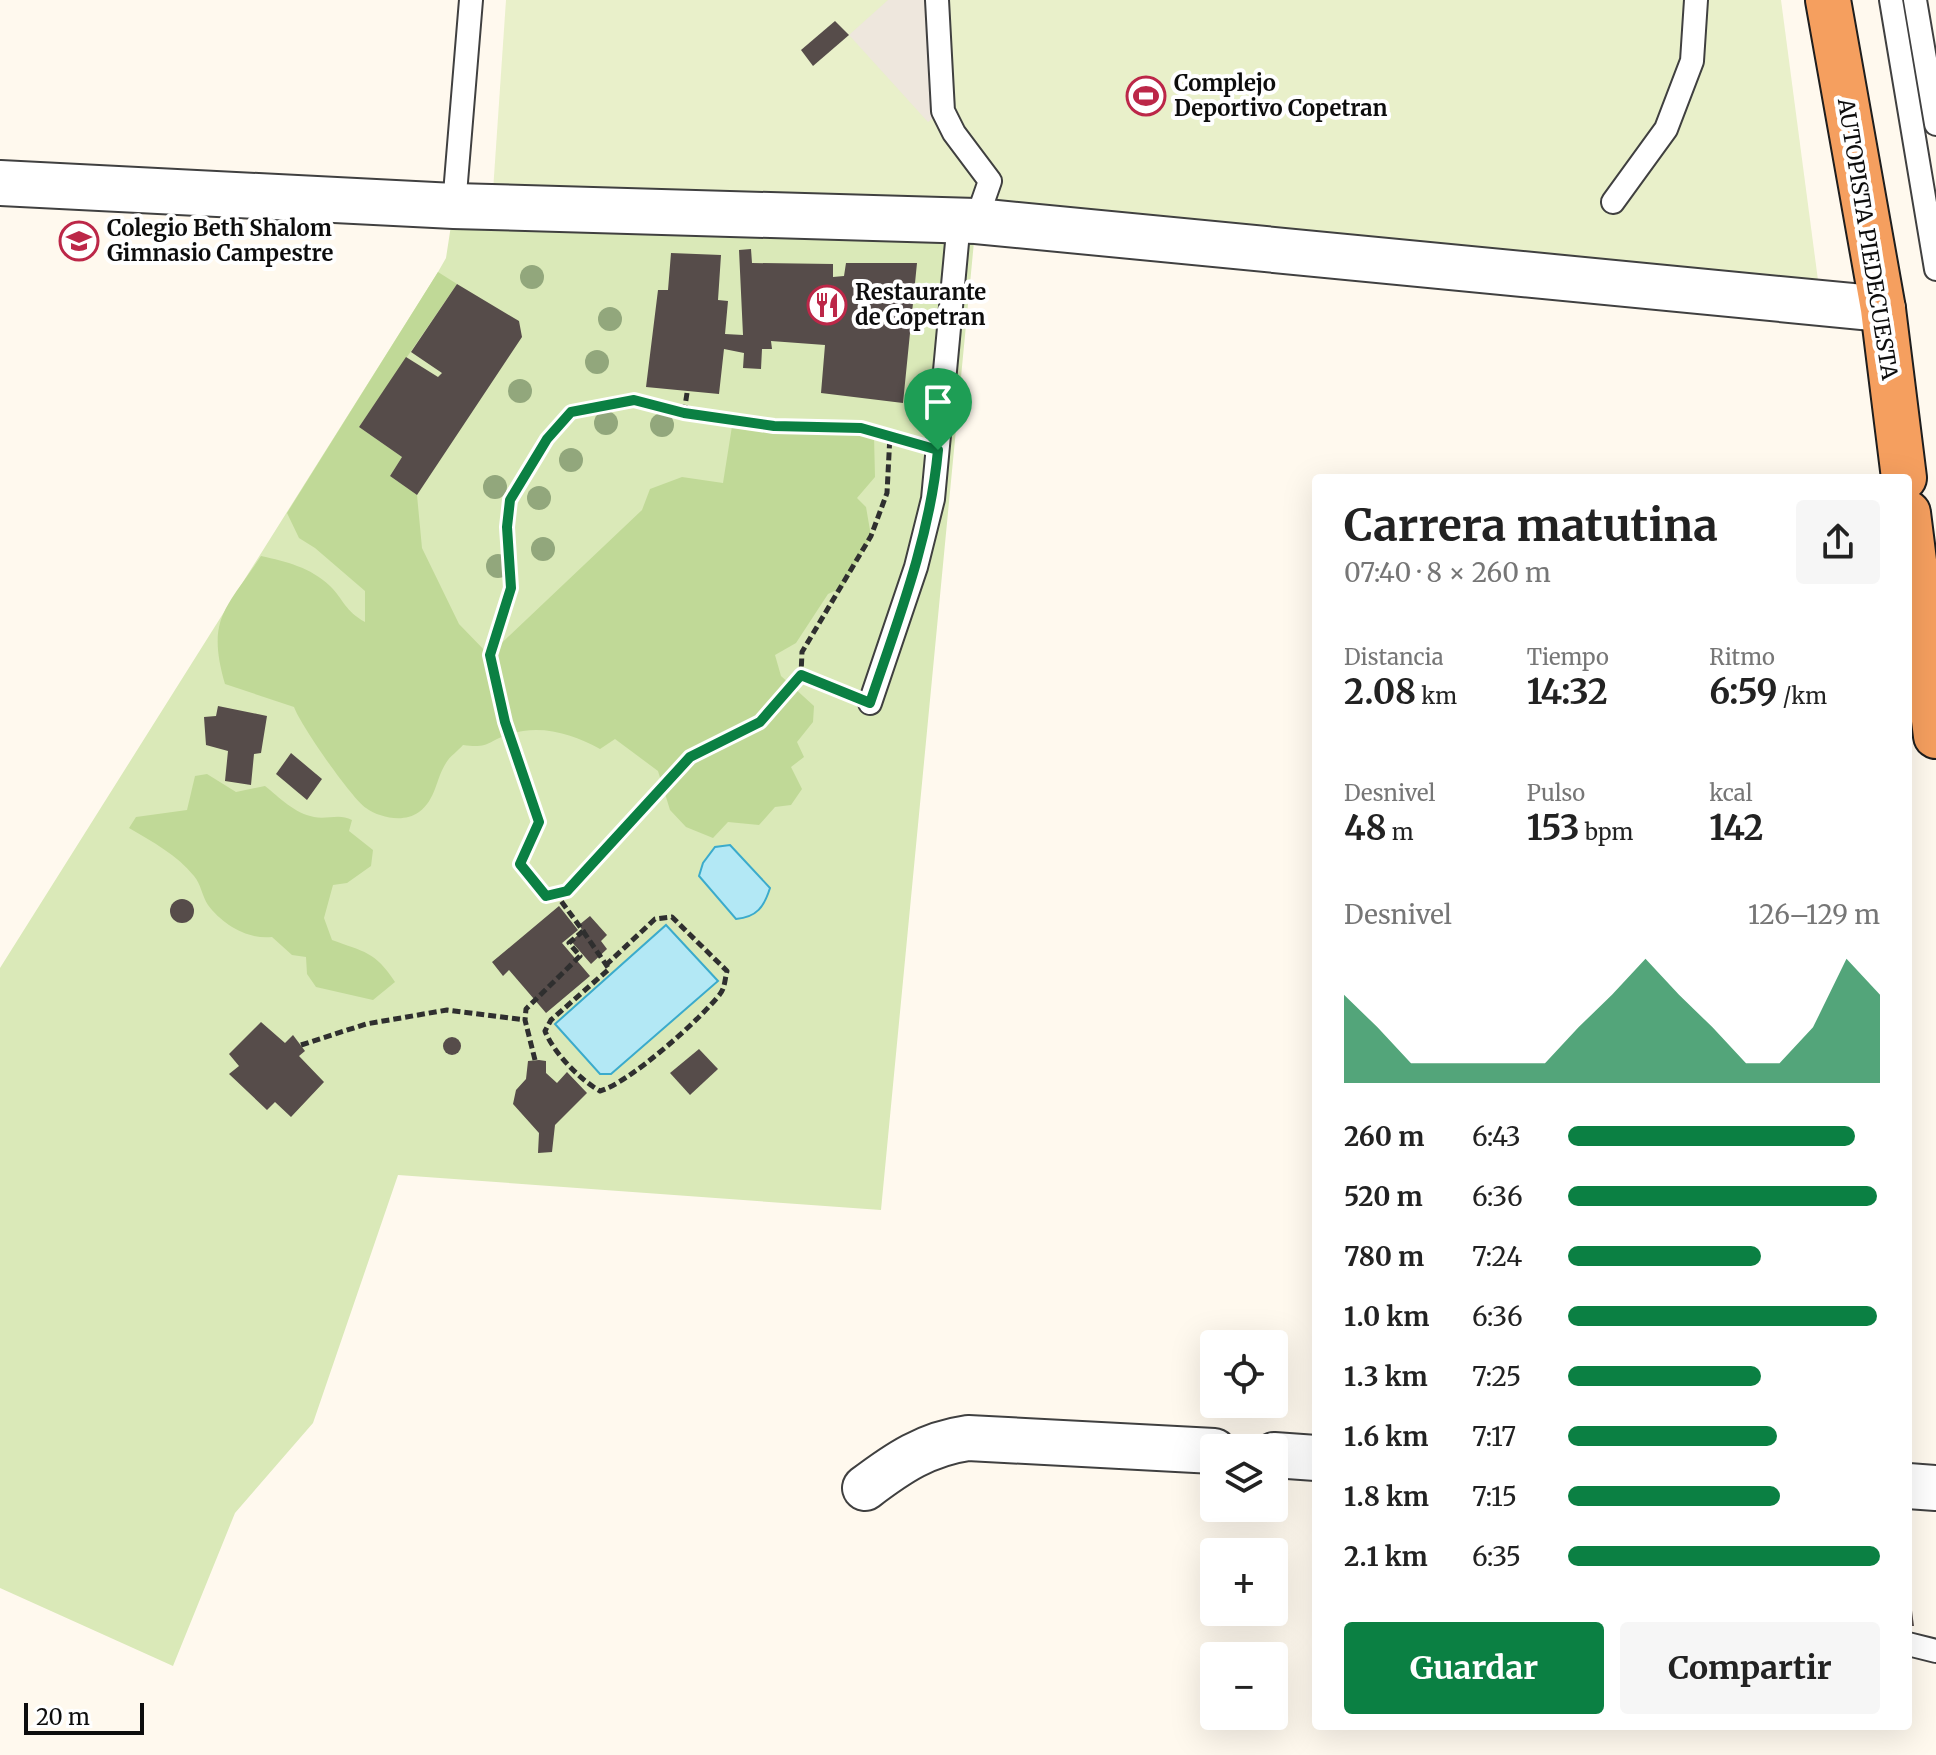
<!DOCTYPE html>
<html lang="es">
<meta charset="utf-8">
<style>
:root{--surface:#fff;--page:#f6f6f6;--text:#222;--muted:#767676;--accent:#0b8043}
body{margin:0;font-family:Merriweather,serif;background:var(--page);color:var(--text);height:100vh;display:flex;flex-direction:column;font-size:30px;white-space:nowrap}
*{box-sizing:border-box;margin:0}
p{font-size:26px;color:var(--muted)}
.icon{flex:none;width:44px;height:44px;fill:none;stroke:currentColor;stroke-width:2;stroke-linecap:round;stroke-linejoin:round}
.map{position:relative;flex:1;overflow:hidden}
.details{position:absolute;left:1312px;top:474px;width:600px;height:1256px;display:flex;flex-direction:column;background:var(--surface);border-radius:8px;box-shadow:0 8px 32px #0002}
.details>*{flex:none}
.fabs{position:absolute;left:1200px;top:1330px;display:grid;gap:16px}
.fabs a{display:grid;place-items:center;width:88px;height:88px;border-radius:8px;background:var(--surface);box-shadow:0 8px 32px #0002;font-size:40px}
.scale{position:absolute;left:24px;bottom:20px;width:120px;box-sizing:border-box;padding-left:8px;border:4px solid #0d0d0d;border-top:0;font-size:22px;line-height:28px;white-space:nowrap;color:#0d0d0d;-webkit-text-stroke:6px #fff;paint-order:stroke}
.pin{position:absolute;display:grid;place-items:center;width:68px;height:68px;color:#fff;margin:-82px -34px;border-radius:50% 50% 50% 0;rotate:-45deg;box-shadow:0 0 8px #0007}
.pin .icon{rotate:45deg}
.round{display:grid;place-items:center;flex:none;width:84px;height:84px;border-radius:8px;background:var(--page)}
.head{display:flex;align-items:center;justify-content:space-between;height:136px;padding:0 32px}
h1{font-size:44px;font-weight:700;line-height:60px}
.stats{display:grid;grid-template-columns:repeat(3,1fr);gap:12px;height:136px;padding:8px 32px}
.stats div{display:grid;align-content:center}
.stats b{font-size:34px;font-weight:700}
.stats small{font-size:22px;font-weight:400}
.stats p{font-size:22px}
.chart{height:224px;padding:16px 32px}
.chart p{display:flex;justify-content:space-between}
.chart svg{width:100%;height:144px;margin-top:8px;fill:var(--accent);opacity:.7}
.cta{display:flex;gap:16px;margin-top:auto;padding:16px 32px}
.cta a{flex:1;height:92px;border-radius:8px;background:var(--accent);color:#fff;font-size:32px;font-weight:700;line-height:92px;text-align:center}
.cta a+a{background:var(--page);color:var(--text)}
ul{padding:0 32px;list-style:none;font-size:26px}
li{display:grid;grid-template-columns:128px 96px 1fr;align-items:center;height:60px}
li i{height:20px;border-radius:10px;background:var(--accent)}
.map>svg:first-child{display:block}
.green{fill:#dae9b8}
.forest{fill:#c0d997}
.pitch{fill:#e9f0ca}
.plaza{fill:#eee7dd}
.water{fill:#b3e8f5;stroke:#3babcc;stroke-width:2}
.building{fill:#564c4a}
.lines{fill:none;stroke-linecap:round;stroke-linejoin:round}
.service-casing{stroke:#404040;stroke-width:26}
.minor-casing{stroke:#404040;stroke-width:48}
.trunk-casing{stroke:#1e1e1e;stroke-width:48}
.path{stroke:#2f2f2f;stroke-width:5;stroke-dasharray:8 4;stroke-linecap:butt}
.service{stroke:#fff;stroke-width:22}
.minor{stroke:#fff;stroke-width:44}
.trunk{stroke:#f59f5f;stroke-width:44}
.tree{fill:#92a77c}
.route-casing{stroke:#fff;stroke-width:16}
.route{stroke:#0b8043;stroke-width:10}
.labels{text-anchor:middle;dominant-baseline:central;stroke-width:8;stroke-linejoin:round;paint-order:stroke}
.poi-label{font-size:22px;font-weight:bold;fill:#0d0d0d;stroke:#fff;text-anchor:start}
.street-label{font-size:22px;fill:#0d0d0d;stroke:#fff}
</style>
<div class="map">
<svg width="1936" height="1755" viewBox="0 0 1936 1755">
<rect width="100%" height="100%" fill="#fff9ee"/>
<path class="green" d="M454,206L976,221L881,1210L398,1175L313,1423L235,1513L173,1666L0,1588V968L438,272L446,258Z"/>
<g class="forest">
<path d="M438,272L457,284L359,427L402,457L390,476L417,495L422,548L459,624L489,655L642,510L650,489L682,477L723,483L733,420L825,429L861,428L874,436L875,477L857,498L866,507L871,536L843,587L828,594L796,643L775,655L781,676L814,706L813,722L797,742L804,757L791,767L802,789L791,805L775,807L759,825L728,822L713,838L686,827L670,810L658,771L615,739L600,749C573,734 541,724 510,734C487,741 490,749 463,745C458,751 450,756 446,763C436,778 436,800 419,812C404,823 380,818 366,808C351,798 300,724 294,707L225,684C206,618 226,609 261,556C287,562 310,567 330,586C344,600 345,611 365,622V591L315,548L299,538L287,513Z"/>
<path d="M207,774L236,792L265,786C280,798 294,813 314,817C327,820 339,813 352,820L349,831L373,850L371,866L347,883L333,885L324,918L332,940C364,952 375,951 395,982L373,1000L316,987L307,974L306,957L292,955L272,937C248,940 222,924 208,905C202,896 201,884 194,876C177,855 153,842 129,828L136,817L187,810L195,776Z"/>
</g>
<path class="pitch" d="M506,0H1781L1821,303L493,191Z"/>
<path class="plaza" d="M888,0H937L943,111L928,122L849,35Z"/>
<g class="water">
<path d="M730,845L770,888C764,907 757,917 736,919L699,876L703,863L715,847Z"/>
<path d="M666,925L718,981L611,1074H600L555,1024Z"/>
</g>
<g class="building">
<path d="M835,21L849,35L813,66L801,50Z"/>
<path d="M751,249L752,263L833,264V277L844,276L846,263H917L903,403L821,393L825,345L771,341L772,349H762L761,369L743,368L744,353L724,349L719,394L646,387L658,290H668L671,253L721,255L718,300L728,301L725,334L743,335L739,250Z"/>
<path d="M457,284L519,321L522,337L417,495L390,476L402,457L359,427L406,357L438,377L442,373L411,352Z"/>
<path d="M218,706L267,716L261,753L254,754L251,785L225,781L228,751L206,745L204,717L216,716Z"/>
<path d="M291,753L322,779L307,800L276,774Z"/>
<circle cx="182" cy="911" r="12"/>
<path d="M559,906L578,930L562,943L590,976L546,1013L509,970L503,976L492,962Z"/>
<path d="M590,916L607,935L601,941L607,949L591,964L571,941L583,931L579,925Z"/>
<path d="M261,1022L285,1043L293,1035L305,1051L299,1056L324,1082L291,1117L275,1102L267,1110L229,1074L239,1066L229,1054Z"/>
<circle cx="452" cy="1046" r="9"/>
<path d="M699,1049L718,1069L690,1095L670,1073Z"/>
<path d="M539,1060L546,1061V1073L557,1083L567,1072L587,1093L555,1125L552,1152L538,1153L539,1133L513,1104L516,1090L526,1079L528,1061Z"/>
<path d="M1908,1580L1914,1626H1908Z"/>
</g>
<g class="lines">
<g class="service-casing">
<g id="service">
<path d="M937,0L943,111L954,133L990,181L976,221"/>
<path d="M1891,0L1936,269"/>
<path d="M1915,0L1936,124"/>
<path d="M1613,202L1666,129L1692,61L1696,0"/>
<path d="M454,206L471,0"/>
<path d="M870,703L916,567L933,499L959,221"/>
<path d="M1908,1644L1936,1651"/>
</g>
</g>
<g class="minor-casing">
<g id="minor">
<path d="M0,183L454,206L976,221L1883,309"/>
<path d="M1274,1455L1316,1458"/>
<path d="M1908,1486L1936,1488"/>
<path d="M865,1488C898,1463 926,1444 968,1438L1214,1451"/>
</g>
</g>
<g class="trunk-casing">
<g id="trunk">
<path d="M1828,0L1883,309L1904,478"/>
<path d="M1908,513L1936,736"/>
</g>
</g>
<g class="path">
<path d="M687,393L684,413L774,426L861,428L910,441"/>
<path d="M684,413L634,400L571,412L547,439L510,500L507,527L511,588L490,655L505,722L539,822L520,864L546,896L567,891L690,757L760,722L801,675L802,652L871,536L887,493L890,435"/>
<path d="M801,675L843,692"/>
<path d="M583,931L609,969L551,1020L545,1031C553,1052 580,1080 600,1091C629,1083 701,1019 720,994C725,988 725,978 727,971L672,917L655,919L607,964"/>
<path d="M301,1045L366,1024L447,1010L525,1020"/>
<path d="M535,1060L525,1020L526,1009L580,956L569,943L583,931L556,894"/>
</g>
<use href="#service" class="service"/>
<use href="#minor" class="minor"/>
<use href="#trunk" class="trunk"/>
</g>
<g class="tree">
<circle cx="532" cy="277" r="12"/>
<circle cx="610" cy="319" r="12"/>
<circle cx="597" cy="362" r="12"/>
<circle cx="520" cy="391" r="12"/>
<circle cx="606" cy="423" r="12"/>
<circle cx="662" cy="425" r="12"/>
<circle cx="571" cy="460" r="12"/>
<circle cx="495" cy="487" r="12"/>
<circle cx="539" cy="498" r="12"/>
<circle cx="543" cy="549" r="12"/>
<circle cx="498" cy="566" r="12"/>
</g>
<g class="lines">
<g class="route-casing">
<path id="route" d="M634,400L684,413L774,426L861,428L938,450C930,538 898,620 870,703L801,675L760,722L690,757L567,891L546,896L520,864L539,822L505,722L490,655L511,588L507,527L510,500L547,439L571,412Z"/>
</g>
<use href="#route" class="route"/>
</g>
<defs>
<g id="stadium-ring" transform="scale(2)"><circle r="9.5" fill="#fff" stroke="#bc2748" stroke-width="1.5"/><path d="M0-5a6.5 5 0 1 0 0 10a6.5 5 0 1 0 0-10ZM-3.5-1.8h7v3.6h-7Z" fill="#bc2748"/></g>
<g id="school-ring" transform="scale(2)"><circle r="9.5" fill="#fff" stroke="#bc2748" stroke-width="1.5"/><path d="M0-5L7-2L0 1L-7-2ZM-4 1L0 2.5L4 1V4Q0 6-4 4Z" fill="#bc2748"/></g>
<g id="restaurant-ring" transform="scale(2)"><circle r="9.5" fill="#fff" stroke="#bc2748" stroke-width="1.5"/><path d="M-5-6h1v4h1v-4h1v4h1v-4h1v5L-1.5 .5V6h-2V.5L-5-1ZM5-6V6H3V1.5H1.5Q1.5-4 5-6Z" fill="#bc2748"/></g>
</defs>
<g fill-rule="evenodd">
<use href="#stadium-ring" x="1146" y="96"/>
<use href="#school-ring" x="79" y="241"/>
<use href="#restaurant-ring" x="827" y="305"/>
</g>
<g class="labels">
<g class="poi-label">
<text x="1174" y="83">Complejo<tspan x="1174" dy="25">Deportivo Copetran</tspan></text>
<text x="107" y="228">Colegio Beth Shalom<tspan x="107" dy="25">Gimnasio Campestre</tspan></text>
<text x="855" y="292">Restaurante<tspan x="855" dy="25">de Copetran</tspan></text>
</g>
<g class="street-label">
<text transform="translate(1868 239) rotate(81)">AUTOPISTA PIEDECUESTA</text>
</g>
</g>
</svg>
<div class="fabs">
<a><svg class="icon" aria-label="locate" viewBox="0 0 24 24"><circle cx="12" cy="12" r="6"/><path d="M12 2v4M12 18v4M2 12h4M18 12h4"/></svg></a>
<a><svg class="icon" aria-label="layers" viewBox="0 0 24 24"><path d="M12 4l9 5-9 5-9-5zM3 14l9 5 9-5"/></svg></a>
<a>+</a>
<a>−</a>
</div>
<div class="scale">20 m</div>
<div class="pin" style="left:938px;top:450px;background:#1e9e55"><svg class="icon" aria-label="arrive" viewBox="0 0 24 24"><path d="M6 21V4h12l-3 4 3 4H6"/></svg></div>
<section class="details">
<div class="head"><div><h1>Carrera matutina</h1><p>07:40 · 8 × 260 m</p></div><a class="round"><svg class="icon" aria-label="share" viewBox="0 0 24 24"><path d="M12 15V3M7 8l5-5 5 5M5 13v7h14v-7"/></svg></a></div>
<div class="stats">
<div><p>Distancia</p><b>2.08<small> km</small></b></div>
<div><p>Tiempo</p><b>14:32</b></div>
<div><p>Ritmo</p><b>6:59<small> /km</small></b></div>
</div>
<div class="stats">
<div><p>Desnivel</p><b>48<small> m</small></b></div>
<div><p>Pulso</p><b>153<small> bpm</small></b></div>
<div><p>kcal</p><b>142</b></div>
</div>
<div class="chart"><p><span>Desnivel</span>126–129 m</p>
<svg viewBox="0 0 160 44" preserveAspectRatio="none"><path d="M0 44V17L10 27L20 38L30 38L40 38L50 38L60 38L70 27L80 17L90 6L100 17L110 27L120 38L130 38L140 27L150 6L160 17V44z"/></svg>
</div>
<ul>
<li><b>260 m</b>6:43<i style="width:92%"></i></li>
<li><b>520 m</b>6:36<i style="width:99%"></i></li>
<li><b>780 m</b>7:24<i style="width:62%"></i></li>
<li><b>1.0 km</b>6:36<i style="width:99%"></i></li>
<li><b>1.3 km</b>7:25<i style="width:62%"></i></li>
<li><b>1.6 km</b>7:17<i style="width:67%"></i></li>
<li><b>1.8 km</b>7:15<i style="width:68%"></i></li>
<li><b>2.1 km</b>6:35<i style="width:100%"></i></li>
</ul>
<div class="cta"><a>Guardar</a><a>Compartir</a></div>
</section>
</div>
